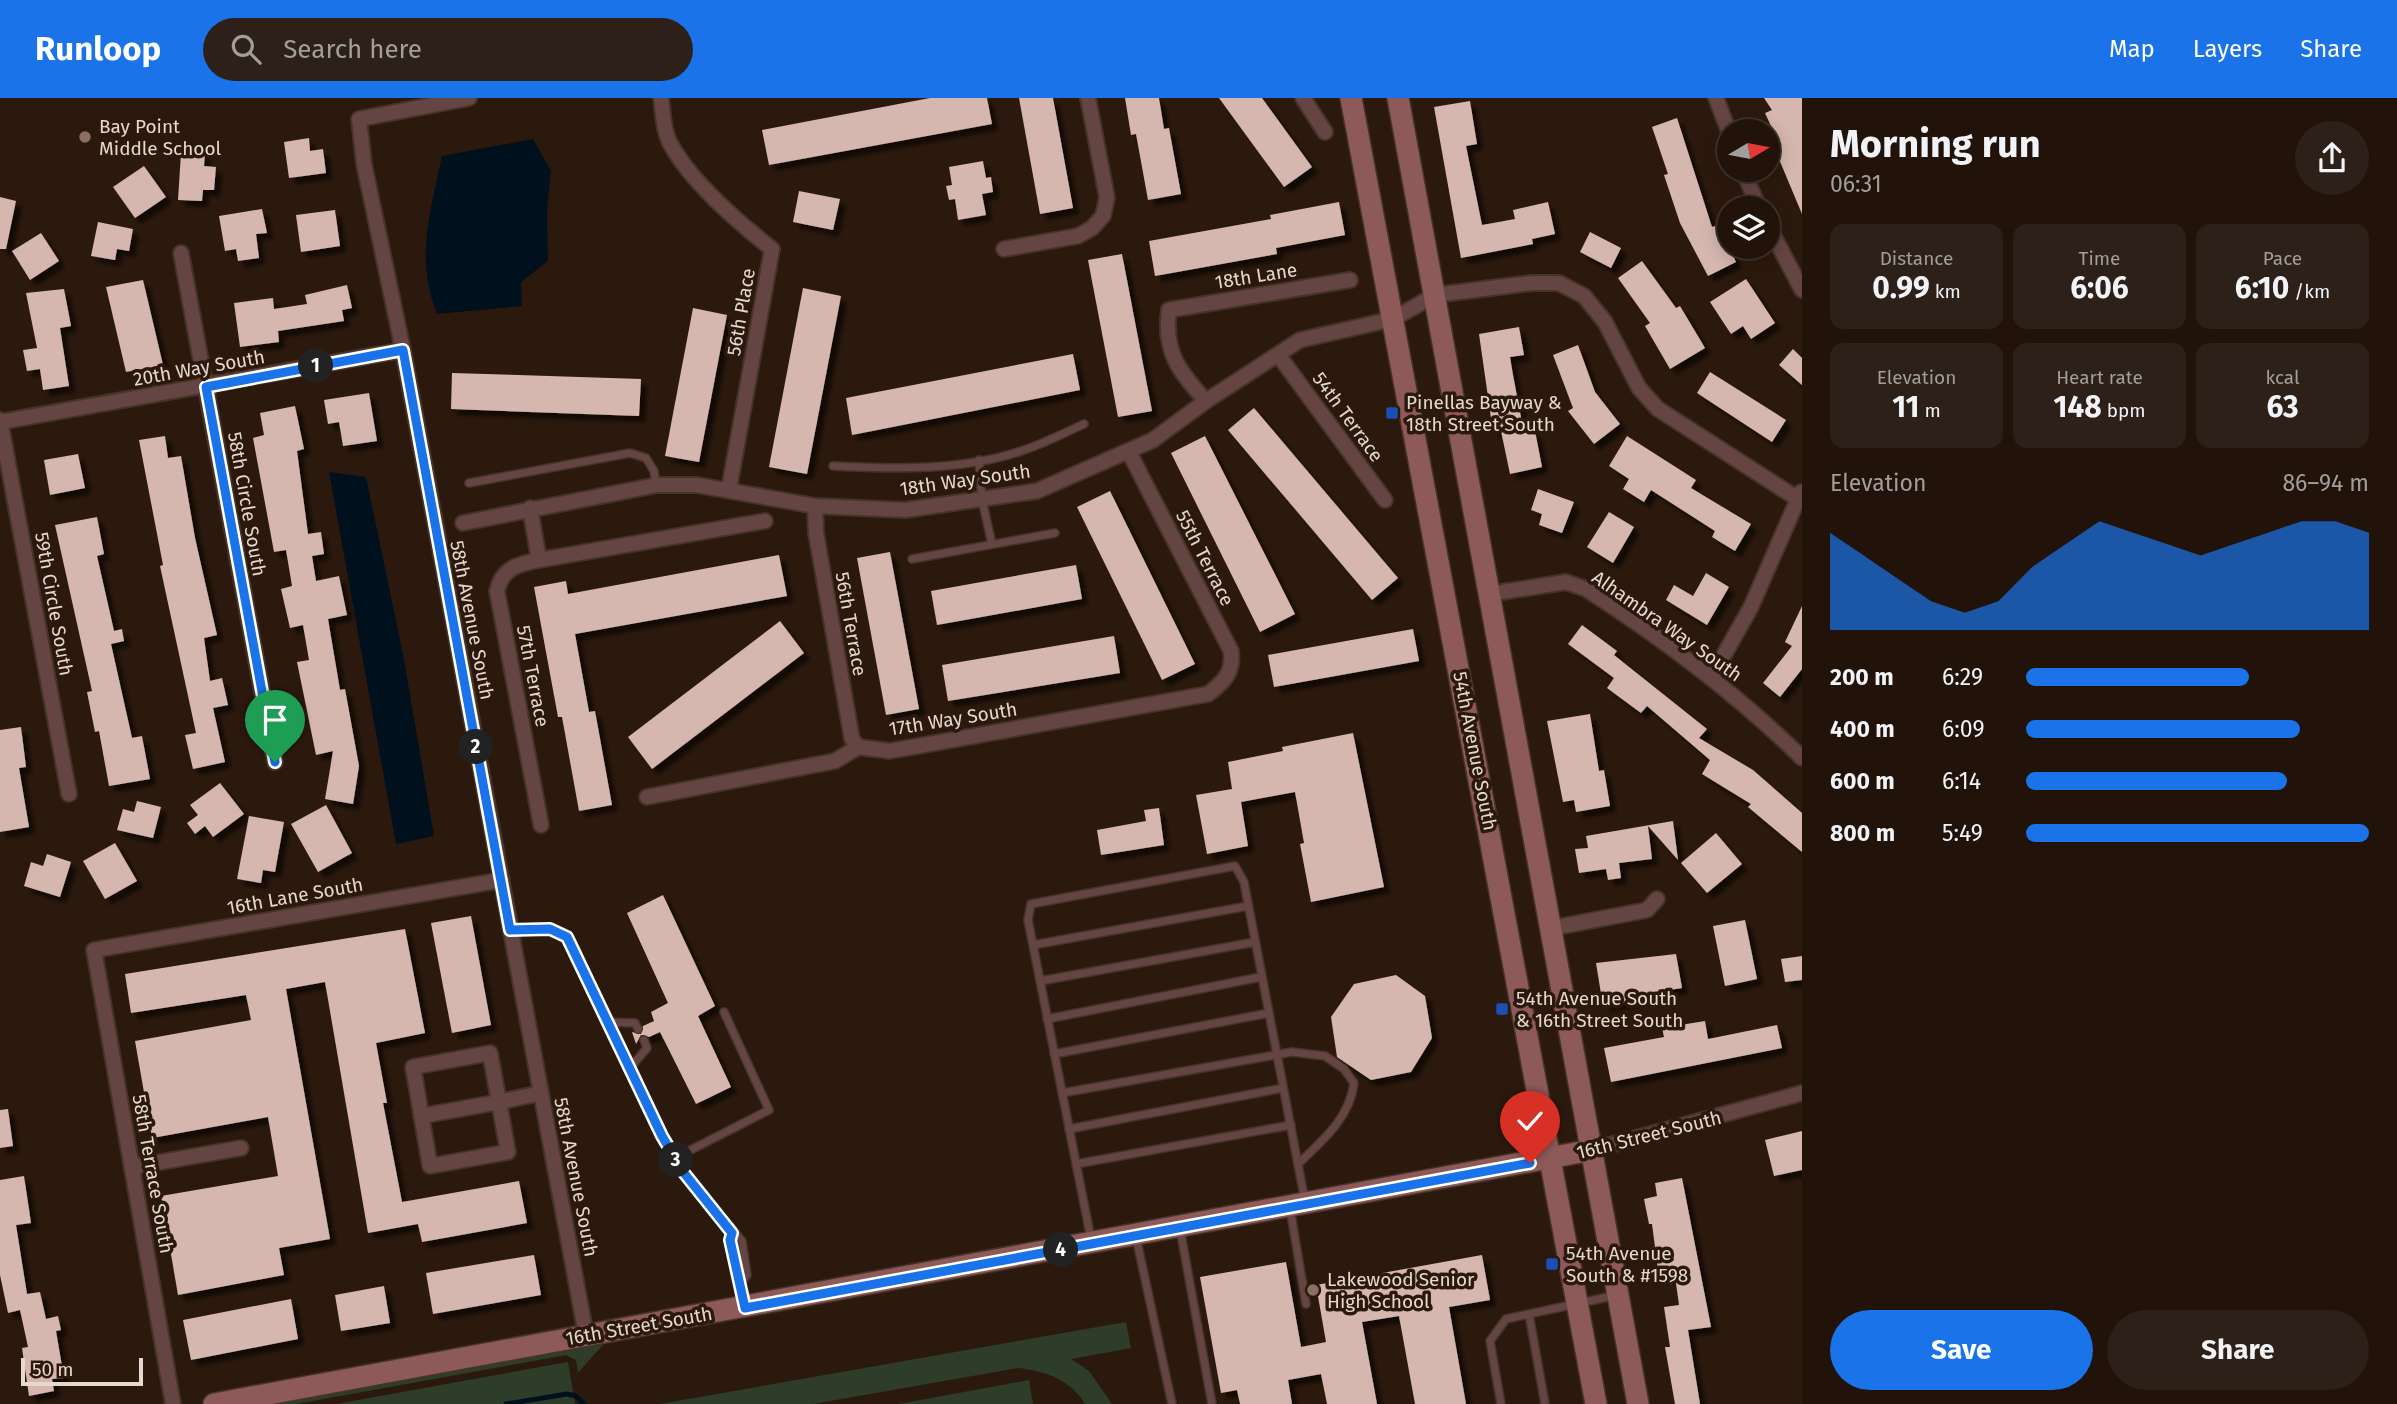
<!DOCTYPE html>
<meta charset="utf-8">
<style>
:root{--surface:#21130a;--page:#2d2018;--text:#f1f3f6;--muted:#a29e9c;--line:#3e322b;--accent:#1a73e8}
body{margin:0;font-family:"Fira Sans",sans-serif;background:var(--page);color:var(--text);height:100vh;display:flex;flex-direction:column;font-size:26px;white-space:nowrap}
*{box-sizing:border-box;margin:0}
p{font-size:23px;color:var(--muted)}
.icon{flex:none;width:38px;height:38px;fill:none;stroke:currentColor;stroke-width:2;stroke-linecap:round;stroke-linejoin:round}
.map{position:relative;flex:1;overflow:hidden}
.details{display:flex;flex-direction:column;background:var(--surface);width:595px}
.details>*{flex:none}
.needle{width:46px;rotate:80deg}
.buttons{position:absolute;left:1717px;top:21px;display:grid;gap:14px}
.buttons a{display:grid;place-items:center;width:63px;height:63px;border-radius:50%;background:var(--surface);box-shadow:0 4px 18px #0003,0 0 0 2px var(--line);font-size:35px}
.scale{position:absolute;left:21px;bottom:18px;width:122px;box-sizing:border-box;padding-left:7px;border:4px solid #e6d7d0;border-top:0;font-size:19px;line-height:24px;white-space:nowrap;color:#e6d7d0;-webkit-text-stroke:5px #2c190d;paint-order:stroke}
.pin{position:absolute;display:grid;place-items:center;width:60px;height:60px;color:#fff;margin:-72px -30px;border-radius:50% 50% 50% 0;rotate:-45deg;box-shadow:0 0 7px #0007}
.pin .icon{rotate:45deg}
.km{position:absolute;width:35px;height:35px;margin:-18px;border-radius:50%;background:#222;color:#fff;font-size:19px;line-height:35px;text-align:center}
.round{display:grid;place-items:center;flex:none;width:74px;height:74px;border-radius:37px;background:var(--page)}
.head{display:flex;align-items:center;justify-content:space-between;height:119px;padding:0 28px}
h1{font-size:38px;font-weight:700;line-height:52px}
.figures{display:grid;grid-template-columns:repeat(3,1fr);gap:10px;height:119px;padding:7px 28px}
.figures div{display:grid;align-content:center;border-radius:14px;background:var(--page);text-align:center}
.figures b{font-size:30px;font-weight:700}
.figures small{font-size:19px;font-weight:400}
.figures p{font-size:19px}
.chart{height:196px;padding:14px 28px}
.chart p{display:flex;justify-content:space-between}
.chart svg{width:100%;height:126px;margin-top:7px;fill:var(--accent);opacity:.7}
.primary-button{display:flex;gap:14px;margin-top:auto;padding:14px 28px}
.primary-button a{flex:1;height:80px;border-radius:42px;background:var(--accent);color:#fff;font-size:28px;font-weight:700;line-height:80px;text-align:center}
.primary-button a+a{background:var(--page);color:var(--text)}
ul{padding:0 28px;list-style:none;font-size:23px}
li{display:grid;grid-template-columns:112px 84px 1fr;align-items:center;height:52px}
li i{height:18px;border-radius:9px;background:var(--accent)}
header{display:flex;align-items:center;gap:42px;box-sizing:border-box;height:98px;padding:0 35px;background:var(--accent);color:#fff}
header strong{font-size:33px}
nav{display:flex;gap:38px;margin-inline-start:auto;font-size:24px}
.search{width:490px;height:63px;background:var(--page);display:flex;align-items:center;gap:18px;box-sizing:border-box;padding:0 24px;border-radius:38px;color:var(--muted);font-size:26px}
main{display:flex;flex:1;min-height:0}
.map>svg:first-child{display:block}
.green{fill:#2e3d2a}
.water{fill:#00101d}
.lines{fill:none;stroke-linecap:round;stroke-linejoin:round}
.stream{stroke:#00101d;stroke-width:5}
.building{fill:#d6b7af;filter:url(#shadow)}
.lane-casing{stroke:#463428;stroke-width:10}
.street-casing{stroke:#463428;stroke-width:18}
.secondary-casing{stroke:#463428;stroke-width:24}
.lane{stroke:#654444;stroke-width:7}
.street{stroke:#654444;stroke-width:14}
.secondary{stroke:#8d5959;stroke-width:21}
.route-casing{stroke:#fff;stroke-width:14}
.route{stroke:#1a73e8;stroke-width:9}
.education-dot{fill:#8d6e63;stroke:#2c190d;stroke-width:2.5}
.transit-dot{fill:#1a4fb4;stroke:#2c190d;stroke-width:2.5}
.labels{text-anchor:middle;dominant-baseline:central;stroke-width:7;stroke-linejoin:round;paint-order:stroke}
.poi-label{font-size:19px;fill:#e6d7d0;stroke:#2c190d;text-anchor:start}
.street-label{font-size:19px;fill:#e6d7d0;stroke:#2c190d}
</style>
<header>
<strong>Runloop</strong>
<div class="search"><svg class="icon" aria-label="search" viewBox="0 0 24 24"><circle cx="10" cy="10" r="6"/><path d="M15 15l6 6"/></svg>Search here</div>
<nav><a>Map</a><a>Layers</a><a>Share</a></nav>
</header>
<main>
<div class="map">
<svg width="1802" height="1306" viewBox="0 0 1802 1306">
<defs>
<filter id="shadow"><feDropShadow dx="6" dy="6" stdDeviation="2" flood-color="#0009"/></filter>
</defs>
<rect width="100%" height="100%" fill="#2c190d"/>
<g class="green">
<path d="M1126,1224L1131,1250L1071,1261L1089,1273L1112,1306H1085C1071,1281 1044,1273 1018,1270L813,1306H660Z"/>
<path d="M607,1242L578,1275L576,1262L566,1257L296,1306H262Z"/>
<path d="M568,1264L575,1306H336Z"/>
<path d="M1029,1282L1033,1306H899Z"/>
</g>
<g class="water">
<path d="M533,41L551,73L547,113L548,163L521,184L522,208L437,216C415,160 430,115 442,58Z"/>
<path d="M329,374L366,379L403,556L434,738L396,746Z"/>
</g>
<g class="lines">
<path class="stream" d="M506,1306L567,1296L576,1298L584,1306"/>
</g>
<g class="building">
<path d="M930,0H987L992,26L769,67L762,32Z"/>
<path d="M1019,0H1053L1073,110L1040,116Z"/>
<path d="M1125,0H1159L1164,31L1169,30L1181,96L1148,102L1136,36L1131,37Z"/>
<path d="M1219,0H1262L1312,69L1284,89Z"/>
<path d="M1764,0H1802V116L1771,42L1776,39L1765,15L1772,12Z"/>
<path d="M1470,3L1477,46L1466,48L1482,127L1515,121L1513,112L1548,104L1555,136L1532,141L1533,146L1461,160L1434,9Z"/>
<path d="M1677,20L1712,129L1718,127L1736,164L1708,178L1680,125L1664,77L1668,76L1652,29Z"/>
<path d="M309,40L310,53L323,51L326,75L289,80L284,44Z"/>
<path d="M181,55L205,56L204,68L216,69L214,92H203L202,103L178,102Z"/>
<path d="M983,63L986,80L991,79L993,94L982,96L986,117L958,122L955,101L949,102L946,88L952,87L949,69Z"/>
<path d="M144,68L166,99L135,120L113,89Z"/>
<path d="M799,93L840,101L833,132L793,124Z"/>
<path d="M0,99L16,103L6,151H0Z"/>
<path d="M1339,104L1345,137L1276,150L1277,156L1155,178L1149,143L1271,121L1270,117Z"/>
<path d="M262,111L267,135L256,136L259,160L238,163L236,151L225,153L219,118Z"/>
<path d="M335,112L340,148L301,154L296,117Z"/>
<path d="M98,124L133,131L129,153L117,151L115,162L91,158Z"/>
<path d="M1590,134L1621,150L1611,170L1580,154Z"/>
<path d="M41,135L59,163L30,182L12,153Z"/>
<path d="M1122,156L1152,313L1118,319L1088,162Z"/>
<path d="M1642,163L1676,210L1680,208L1705,250L1670,271L1645,228L1650,225L1618,180Z"/>
<path d="M1746,181L1775,225L1751,241L1743,228L1731,236L1710,204Z"/>
<path d="M143,182L163,267L126,274L106,189Z"/>
<path d="M347,187L352,210L342,212L344,223L278,233L279,244L240,249L234,205L273,200L274,211L307,206L305,197Z"/>
<path d="M803,190L841,198L807,376L769,369Z"/>
<path d="M64,191L71,228L60,230L69,288L43,292L40,271L27,273L23,252L37,250L26,195Z"/>
<path d="M693,210L727,217L699,364L665,358Z"/>
<path d="M1519,229L1524,257L1510,259L1513,277L1524,335L1535,333L1542,369L1510,376L1501,333L1493,334L1479,236Z"/>
<path d="M1578,247L1595,294L1620,326L1594,346L1568,313L1573,310L1553,257Z"/>
<path d="M1793,251L1802,260V287L1779,267Z"/>
<path d="M1073,256L1080,292L852,337L846,300Z"/>
<path d="M1710,274L1786,322L1772,344L1697,295Z"/>
<path d="M452,275L641,281L639,318L451,311Z"/>
<path d="M369,295L377,343L343,348L339,324L328,326L324,302Z"/>
<path d="M295,308L304,351L297,353L308,436L321,434L324,456L312,458L316,483L339,478L347,517L328,521L340,592L345,591L359,668L353,706L325,701L333,653L316,657L297,564L309,562L303,527L290,530L281,491L292,488L286,452L274,454L253,340L264,337L260,315Z"/>
<path d="M1254,310L1398,480L1372,502L1228,332Z"/>
<path d="M165,338L168,360L181,358L195,440L217,537L204,540L210,583L222,580L228,607L213,610L225,664L193,671L185,637L196,635L160,468L163,467L139,342Z"/>
<path d="M1205,338L1295,516L1260,534L1171,355Z"/>
<path d="M1627,338L1696,382L1691,390L1751,426L1735,453L1712,439L1715,433L1651,392L1644,404L1623,391L1629,381L1609,368Z"/>
<path d="M78,356L85,390L50,397L44,362Z"/>
<path d="M1538,391L1574,404L1562,435L1539,427L1542,416L1531,412Z"/>
<path d="M1110,393L1195,566L1162,582L1077,409Z"/>
<path d="M1609,414L1634,429L1613,465L1587,449Z"/>
<path d="M97,419L104,456L97,458L114,533L122,531L124,543L111,546L132,640L142,638L150,681L109,688L99,633L95,634L87,594L92,593L55,427Z"/>
<path d="M890,454L919,611L886,617L857,460Z"/>
<path d="M779,457L787,498L575,536L589,614L595,613L612,707L579,713L562,619H558L534,489L566,483L568,496Z"/>
<path d="M1076,467L1082,501L937,527L931,493Z"/>
<path d="M1706,475L1729,489L1707,527L1666,502L1674,487L1693,498Z"/>
<path d="M1802,508V571L1780,599L1763,585L1792,548L1785,544Z"/>
<path d="M780,523L804,555L652,671L628,639Z"/>
<path d="M1582,527L1617,553L1614,557L1707,631L1699,640L1753,672L1802,715V754L1748,709L1751,706L1702,676L1710,662L1647,608L1641,615L1607,590L1614,580L1568,546Z"/>
<path d="M1413,531L1419,563L1274,589L1268,557Z"/>
<path d="M1114,538L1120,575L948,603L942,567Z"/>
<path d="M1590,616L1599,673L1604,672L1610,708L1576,714L1574,702L1563,704L1547,623Z"/>
<path d="M21,629L26,669L19,670L29,729L0,734V632Z"/>
<path d="M1353,635L1384,789L1311,804L1300,746L1304,745L1295,694L1241,704L1248,748L1207,756L1196,697L1232,691L1228,664L1283,653L1282,649Z"/>
<path d="M220,685L244,716L213,739L205,728L195,736L187,725L198,717L190,707Z"/>
<path d="M137,703L161,709L153,740L117,732L123,711L134,714Z"/>
<path d="M326,707L352,755L318,774L291,726Z"/>
<path d="M1159,710L1164,747L1101,757L1097,732L1146,723L1144,712Z"/>
<path d="M249,718L284,724L275,774L263,772L261,785L237,781Z"/>
<path d="M1673,723L1678,762L1648,728L1652,761L1619,765L1621,780L1608,782L1606,771L1579,775L1575,751L1588,750L1586,738Z"/>
<path d="M1716,735L1742,766L1707,795L1681,765Z"/>
<path d="M115,745L137,783L105,801L83,763Z"/>
<path d="M47,756L71,764L60,799L24,788L31,764L43,768Z"/>
<path d="M663,797L715,908L698,918L731,989L696,1006L660,934L649,939L641,937L636,946L632,934L641,936L643,928L654,923L651,914L668,905L627,815Z"/>
<path d="M471,818L491,927L452,935L431,825Z"/>
<path d="M1745,822L1757,881L1725,888L1713,828Z"/>
<path d="M405,831L425,935L376,945L387,1005H383L402,1104L519,1083L527,1125L422,1144L418,1126L368,1135L325,884L286,891L330,1141L279,1150L284,1177L178,1197L161,1098L278,1078L268,1019L152,1040L135,943L251,922L246,897L131,915L125,876Z"/>
<path d="M1676,856L1682,890L1632,898V903L1603,908L1596,865Z"/>
<path d="M1802,858V882L1785,884L1781,861Z"/>
<path d="M1396,877L1425,898L1432,940L1411,974L1371,982L1337,959L1331,919L1354,886Z"/>
<path d="M1705,923L1708,941L1777,927L1782,950L1611,984L1604,950L1664,939L1662,930Z"/>
<path d="M8,1011L13,1048L0,1050V1012Z"/>
<path d="M1802,1033V1072L1774,1078L1765,1042Z"/>
<path d="M24,1078L31,1125L16,1127L27,1196L40,1194L46,1221L58,1218L61,1232L56,1233L64,1280L52,1281L54,1293L29,1298L22,1250L28,1249L20,1212L8,1215L0,1177V1082Z"/>
<path d="M1682,1080L1711,1229L1688,1232L1700,1306H1675L1665,1249H1670L1664,1209L1679,1207L1675,1178L1659,1180L1652,1126H1649L1644,1101L1657,1098L1655,1085Z"/>
<path d="M534,1157L541,1197L433,1216L426,1175Z"/>
<path d="M1482,1157L1490,1202L1449,1209L1466,1306H1415L1399,1218L1362,1224L1377,1306H1327L1321,1276L1288,1282L1292,1306H1240L1237,1292L1221,1295L1200,1179L1286,1164L1301,1249L1326,1244L1316,1187Z"/>
<path d="M384,1188L390,1225L341,1233L335,1197Z"/>
<path d="M291,1201L298,1241L191,1262L183,1222Z"/>
</g>
<g class="lines">
<g class="lane-casing">
<g id="lane">
<path d="M979,362L982,402L992,446"/>
<path d="M833,368C894,371 965,373 1024,352C1045,345 1064,335 1084,326"/>
<path d="M469,385L630,355L646,360L654,373L656,387"/>
<path d="M912,461L1055,435"/>
<path d="M511,832L550,831L567,839L673,1057L684,1075L742,1143L747,1177L741,1185"/>
<path d="M1033,847L1248,808"/>
<path d="M1040,883L1255,844"/>
<path d="M1047,921L1261,879"/>
<path d="M608,924L635,925L638,931"/>
<path d="M1054,956L1269,915"/>
<path d="M630,970L647,950L644,942"/>
<path d="M1062,995L1292,954L1325,958L1344,971L1354,985C1350,1020 1322,1043 1298,1066"/>
<path d="M1069,1031L1283,990"/>
<path d="M675,1060L769,1012L724,914"/>
<path d="M1076,1066L1291,1027"/>
<path d="M1290,1110L1306,1206"/>
<path d="M1180,1131L1212,1306"/>
<path d="M732,1135L730,1142L744,1204"/>
<path d="M1136,1139L1172,1306"/>
<path d="M1091,1141L1033,847L1028,822L1031,806L1235,768L1244,784L1305,1103"/>
<path d="M1529,1216L1545,1306"/>
<path d="M1501,1306L1490,1243L1506,1221L1617,1197"/>
</g>
</g>
<g class="street-casing">
<g id="street">
<path d="M469,0L359,21L364,66L403,252L586,1237"/>
<path d="M661,0C663,14 663,31 669,43C688,81 739,125 772,151L729,391"/>
<path d="M1303,0L1325,34"/>
<path d="M1716,0L1729,34"/>
<path d="M1743,72L1759,110"/>
<path d="M1768,127L1802,192"/>
<path d="M1004,151L1078,138L1092,130L1103,118L1107,100L1088,0"/>
<path d="M181,155L275,664"/>
<path d="M1279,258L1385,402"/>
<path d="M1206,303C1180,275 1163,254 1169,212L1350,182"/>
<path d="M0,322L69,696"/>
<path d="M0,324L403,252"/>
<path d="M815,408L816,435L852,641L858,649"/>
<path d="M530,410L539,462L765,423"/>
<path d="M463,425L657,387H697L815,408L905,412L1037,393L1153,342L1206,303L1300,242L1393,221L1435,197L1531,185H1559L1584,198L1605,224L1639,290L1658,311L1798,401"/>
<path d="M539,462C518,466 502,470 497,493L541,727"/>
<path d="M1489,496L1566,484L1586,491C1662,540 1737,596 1802,660"/>
<path d="M1711,580L1751,509L1801,394"/>
<path d="M647,699L835,663L858,649L890,653L1208,596C1224,584 1234,574 1231,553L1129,354"/>
<path d="M1552,830L1647,812L1657,801"/>
<path d="M421,1018L499,1004L490,955L413,969L430,1068L508,1054L499,1004L541,995"/>
<path d="M1592,1052L1802,995"/>
<path d="M132,1069L241,1050"/>
<path d="M173,1306L94,852L502,782"/>
</g>
</g>
<g class="secondary-casing">
<g id="secondary">
<path d="M1351,0L1596,1306"/>
<path d="M1398,0L1638,1306"/>
<path d="M214,1306L1592,1052"/>
</g>
</g>
<use href="#lane" class="lane"/>
<use href="#street" class="street"/>
<use href="#secondary" class="secondary"/>
</g>
<g class="lines">
<g class="route-casing">
<path id="route" d="M275,664L206,289L403,252L510,832L550,831L567,839L662,1038L684,1075L732,1135L730,1142L745,1210L1530,1065"/>
</g>
<use href="#route" class="route"/>
</g>
<g class="education-dot">
<circle cx="85" cy="39" r="7"/>
<circle cx="1313" cy="1192" r="7"/>
</g>
<g class="transit-dot">
<rect x="1385" y="308" width="14" height="14" rx="3.5"/>
<rect x="1495" y="904" width="14" height="14" rx="3.5"/>
<rect x="1545" y="1159" width="14" height="14" rx="3.5"/>
</g>
<g class="labels">
<g class="poi-label">
<text x="99" y="28">Bay Point<tspan x="99" dy="22">Middle School</tspan></text>
<text x="1406" y="304">Pinellas Bayway &amp;<tspan x="1406" dy="22">18th Street South</tspan></text>
<text x="1516" y="900">54th Avenue South<tspan x="1516" dy="22">&amp; 16th Street South</tspan></text>
<text x="1566" y="1155">54th Avenue<tspan x="1566" dy="22">South &amp; #1598</tspan></text>
<text x="1327" y="1181">Lakewood Senior<tspan x="1327" dy="22">High School</tspan></text>
</g>
<g class="street-label">
<text transform="translate(1256 178) rotate(-9)">18th Lane</text>
<text transform="translate(741 214) rotate(-80)">56th Place</text>
<text transform="translate(199 270) rotate(-10)">20th Way South</text>
<text transform="translate(1348 319) rotate(54)">54th Terrace</text>
<text transform="translate(965 382) rotate(-8)">18th Way South</text>
<text transform="translate(247 406) rotate(80)">58th Circle South</text>
<text transform="translate(1205 460) rotate(63)">55th Terrace</text>
<text transform="translate(54 506) rotate(80)">59th Circle South</text>
<text transform="translate(472 522) rotate(79)">58th Avenue South</text>
<text transform="translate(851 526) rotate(80)">56th Terrace</text>
<text transform="translate(1667 528) rotate(35)">Alhambra Way South</text>
<text transform="translate(533 578) rotate(79)">57th Terrace</text>
<text transform="translate(953 621) rotate(-9)">17th Way South</text>
<text transform="translate(1475 653) rotate(79)">54th Avenue South</text>
<text transform="translate(295 798) rotate(-10)">16th Lane South</text>
<text transform="translate(1649 1037) rotate(-14)">16th Street South</text>
<text transform="translate(153 1076) rotate(80)">58th Terrace South</text>
<text transform="translate(576 1079) rotate(79)">58th Avenue South</text>
<text transform="translate(639 1228) rotate(-10)">16th Street South</text>
</g>
</g>
</svg>
<div class="buttons">
<a><svg class="needle" viewBox="-14 -14 28 28"><path d="M0-13l5 13h-10z" fill="#e53935"/><path d="M0 13l5-13h-10z" fill="#a29e9c"/></svg></a>
<a><svg class="icon" aria-label="layers" viewBox="0 0 24 24"><path d="M12 4l9 5-9 5-9-5zM3 14l9 5 9-5"/></svg></a>
</div>
<div class="scale">50 m</div>
<div class="pin" style="left:275px;top:664px;background:#1e9e55"><svg class="icon" aria-label="arrive" viewBox="0 0 24 24"><path d="M6 21V4h12l-3 4 3 4H6"/></svg></div>
<div class="pin" style="left:1530px;top:1065px;background:#d93025"><svg class="icon" aria-label="check" viewBox="0 0 24 24"><path d="M5 12l5 5 9-10"/></svg></div>
<b class="km" style="left:316px;top:268px">1</b>
<b class="km" style="left:476px;top:649px">2</b>
<b class="km" style="left:676px;top:1062px">3</b>
<b class="km" style="left:1061px;top:1152px">4</b>
</div>
<section class="details">
<div class="head"><div><h1>Morning run</h1><p>06:31</p></div><a class="round"><svg class="icon" aria-label="share" viewBox="0 0 24 24"><path d="M12 15V3M7 8l5-5 5 5M5 13v7h14v-7"/></svg></a></div>
<div class="figures">
<div><p>Distance</p><b>0.99<small> km</small></b></div>
<div><p>Time</p><b>6:06</b></div>
<div><p>Pace</p><b>6:10<small> /km</small></b></div>
</div>
<div class="figures">
<div><p>Elevation</p><b>11<small> m</small></b></div>
<div><p>Heart rate</p><b>148<small> bpm</small></b></div>
<div><p>kcal</p><b>63</b></div>
</div>
<div class="chart"><p><span>Elevation</span>86–94 m</p>
<svg viewBox="0 0 160 44" preserveAspectRatio="none"><path d="M0 44V10L10 18L20 26L30 34L40 38L50 34L60 22L70 14L80 6L90 10L100 14L110 18L120 14L130 10L140 6L150 6L160 10V44z"/></svg>
</div>
<ul>
<li><b>200 m</b>6:29<i style="width:65%"></i></li>
<li><b>400 m</b>6:09<i style="width:80%"></i></li>
<li><b>600 m</b>6:14<i style="width:76%"></i></li>
<li><b>800 m</b>5:49<i style="width:100%"></i></li>
</ul>
<div class="primary-button"><a>Save</a><a>Share</a></div>
</section>
</main>
